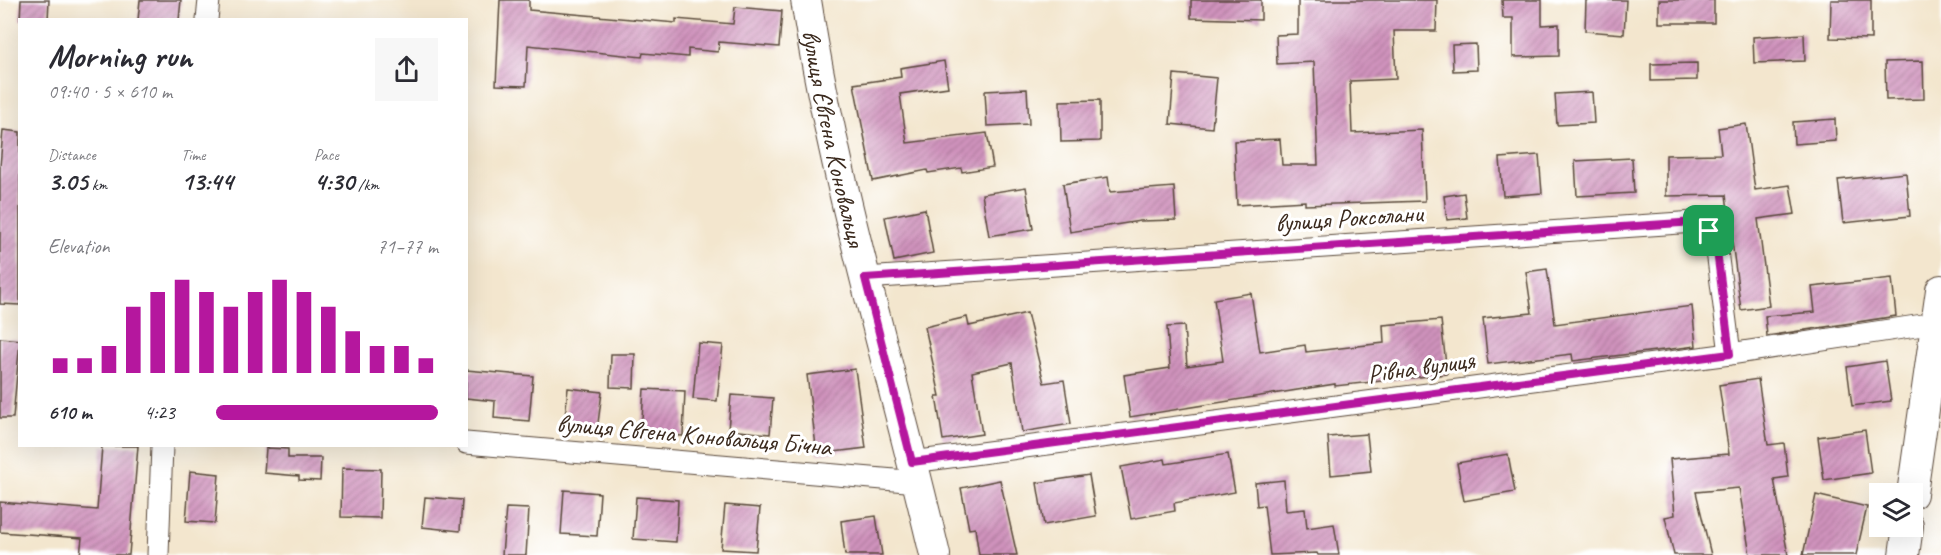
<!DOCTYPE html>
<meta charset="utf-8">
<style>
:root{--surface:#fff;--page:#f7f7f7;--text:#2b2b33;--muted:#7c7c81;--accent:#b5179e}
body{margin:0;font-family:Caveat,sans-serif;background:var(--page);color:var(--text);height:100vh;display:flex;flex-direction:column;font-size:22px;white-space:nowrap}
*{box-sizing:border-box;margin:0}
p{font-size:20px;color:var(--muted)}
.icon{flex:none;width:33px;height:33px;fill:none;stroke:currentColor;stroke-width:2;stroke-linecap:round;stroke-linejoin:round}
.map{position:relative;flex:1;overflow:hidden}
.drawer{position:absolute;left:18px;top:18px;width:450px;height:429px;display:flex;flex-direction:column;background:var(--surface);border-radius:0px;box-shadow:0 6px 24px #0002}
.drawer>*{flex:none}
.buttons{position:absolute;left:1869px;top:483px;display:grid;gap:12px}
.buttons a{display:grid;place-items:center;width:54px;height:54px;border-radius:0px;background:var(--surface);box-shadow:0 6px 24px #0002;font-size:30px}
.pin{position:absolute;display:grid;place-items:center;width:51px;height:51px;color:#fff;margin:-26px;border-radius:12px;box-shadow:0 3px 9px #0006}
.round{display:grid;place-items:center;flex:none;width:63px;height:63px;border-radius:0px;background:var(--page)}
.summary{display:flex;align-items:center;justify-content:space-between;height:102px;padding:0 30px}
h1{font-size:33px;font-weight:600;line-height:45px}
.figures{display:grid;grid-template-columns:repeat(3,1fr);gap:9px;height:102px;padding:6px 30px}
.figures div{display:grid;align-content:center}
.figures b{font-size:26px;font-weight:600}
.figures small{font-size:16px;font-weight:400}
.figures p{font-size:16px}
.chart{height:168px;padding:12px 30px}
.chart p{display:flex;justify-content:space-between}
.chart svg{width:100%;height:108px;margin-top:6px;stroke:var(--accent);stroke-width:6}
ul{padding:0 30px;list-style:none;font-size:20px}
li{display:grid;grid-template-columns:96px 72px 1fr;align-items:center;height:45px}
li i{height:15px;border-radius:8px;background:var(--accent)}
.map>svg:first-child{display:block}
.building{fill:url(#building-hatch)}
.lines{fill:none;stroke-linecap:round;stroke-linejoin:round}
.street-casing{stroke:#574638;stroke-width:23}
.secondary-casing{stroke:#574638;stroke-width:32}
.street{stroke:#fff;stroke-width:21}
.secondary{stroke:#fff;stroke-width:30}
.route-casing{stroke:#fff;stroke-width:12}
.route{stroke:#b5179e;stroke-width:8}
.labels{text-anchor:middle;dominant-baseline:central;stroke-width:6;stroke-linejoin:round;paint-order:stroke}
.street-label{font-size:26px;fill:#3b2a1e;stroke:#fff}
</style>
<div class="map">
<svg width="1941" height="555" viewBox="0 0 1941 555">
<defs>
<pattern id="building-hatch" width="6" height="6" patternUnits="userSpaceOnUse" patternTransform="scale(1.5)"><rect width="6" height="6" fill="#d093bd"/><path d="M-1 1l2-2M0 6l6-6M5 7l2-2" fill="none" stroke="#aa7899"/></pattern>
</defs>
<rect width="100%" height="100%" fill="#fff"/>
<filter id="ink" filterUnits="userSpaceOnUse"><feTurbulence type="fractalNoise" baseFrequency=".0167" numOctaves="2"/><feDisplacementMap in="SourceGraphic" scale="12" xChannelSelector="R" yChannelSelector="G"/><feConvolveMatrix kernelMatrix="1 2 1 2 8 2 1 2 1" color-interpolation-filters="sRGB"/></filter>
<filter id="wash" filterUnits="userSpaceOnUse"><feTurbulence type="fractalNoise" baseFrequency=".008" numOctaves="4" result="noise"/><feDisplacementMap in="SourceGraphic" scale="24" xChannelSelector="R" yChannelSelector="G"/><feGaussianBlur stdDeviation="1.35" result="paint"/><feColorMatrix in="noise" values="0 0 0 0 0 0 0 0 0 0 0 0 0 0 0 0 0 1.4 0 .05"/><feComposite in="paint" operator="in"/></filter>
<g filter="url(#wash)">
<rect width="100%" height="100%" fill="#f3e6ce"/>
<g id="blocks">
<g class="building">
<path d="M21,0H49L48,20H20Z"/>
<path d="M140,0H181L179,20H138Z"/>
<path d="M500,0H529V10L676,23V19L733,24L735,7L782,11L779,47L719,42L718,52L688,49V57L643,53L642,57L528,45L526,86L496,85Z"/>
<path d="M1191,0H1261V20L1191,18Z"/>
<path d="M1298,0H1437L1436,31H1394L1396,79L1350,81L1352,133L1422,130L1425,201L1305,205V201L1237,205L1234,141L1280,139L1282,165H1318L1314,62L1277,64L1276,35L1298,34Z"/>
<path d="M1502,0H1542V25L1559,24V56L1513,57V18H1503Z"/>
<path d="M1586,0H1626L1624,34L1585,31Z"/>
<rect x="1659" y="0" width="55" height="23"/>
<path d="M1831,0H1871V39L1830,38Z"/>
<path d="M1804,34L1805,61L1754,63L1753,37Z"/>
<path d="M1476,44L1477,70L1453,71L1452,45Z"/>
<path d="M944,61L948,87L900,94L907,143L987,133L993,167L962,172L961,168L928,173L927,170L873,181L854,84L901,77L900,68Z"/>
<path d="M1923,61L1924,99L1886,100L1885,62Z"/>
<path d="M1697,63V80L1651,81V64Z"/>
<path d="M1174,74L1217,78L1212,128L1170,124Z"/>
<path d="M1027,89L1029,124L987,126L985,91Z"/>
<path d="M1592,92L1594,123L1557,125L1555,94Z"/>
<path d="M1100,100V141L1061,142L1060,101Z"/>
<path d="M1835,119L1836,141L1794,144L1793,122Z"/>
<path d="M1746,124L1755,190L1790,185L1795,214L1758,219L1769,306L1741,310L1726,195L1666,196V155L1721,154L1718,128Z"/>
<path d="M3,130L20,132V305L0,304V167Z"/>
<path d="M1539,155L1542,193L1503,196L1500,158Z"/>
<path d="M1632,158L1634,193L1577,196L1575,161Z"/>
<path d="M1906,173L1910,216L1843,223L1838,180Z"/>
<path d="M1108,177L1110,192L1174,187L1176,220L1140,221L1070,232L1063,184Z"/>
<path d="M1026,187L1033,229L989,236L982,194Z"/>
<path d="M1464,193L1467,218L1447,220L1444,196Z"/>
<path d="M925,209L933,253L894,261L885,217Z"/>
<path d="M1547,269L1555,324L1692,306L1696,346L1573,361L1572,354L1488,364L1483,318L1532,313L1526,272Z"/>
<path d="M1892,278L1896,316L1767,336L1765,316L1815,312L1812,287Z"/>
<path d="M1251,293L1260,352L1305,345L1306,352L1384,343L1383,325L1441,320L1447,374L1335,386V384L1130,417L1124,375L1170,368L1167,327L1184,326L1187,366L1223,361L1214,299Z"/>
<path d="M1027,313L1044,383L1064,380L1071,424L1022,432L1012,363L972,372L982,434L943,440L936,396H940L925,327L967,317L969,326Z"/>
<path d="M0,338L20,340L13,418H0Z"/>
<path d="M698,343L723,345L717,401L693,399Z"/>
<path d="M611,354H635L634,388L610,387Z"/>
<path d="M1885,361L1891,401L1852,406L1847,367Z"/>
<path d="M855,369L866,448L817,454L807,375Z"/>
<path d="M466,370L533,376L529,421L494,418L495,401L466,398Z"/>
<path d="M1758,379L1768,445L1784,443L1788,477L1774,479L1788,555H1750L1739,488L1696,492L1711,555H1674L1665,517L1675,515L1670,459L1729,454L1719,385Z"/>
<path d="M568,388L602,392L597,431L564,427Z"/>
<path d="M644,389L685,391L683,436L641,434Z"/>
<path d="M731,395L773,398L770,434L728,430Z"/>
<path d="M1865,430L1871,473L1824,480L1818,437Z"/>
<path d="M1367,434L1371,471L1331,475L1328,437Z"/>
<path d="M102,446H138L129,555H80L82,538L0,532V502L97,510Z"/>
<path d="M266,448L288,449V458H321L320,481L299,480V476L264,473Z"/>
<path d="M1228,454L1235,492L1174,503L1175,511L1131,519L1121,467L1165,459L1166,464Z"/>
<path d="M1508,454L1515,492L1464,501L1457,463Z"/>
<path d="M342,468L381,469L380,518L341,517Z"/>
<path d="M190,471L219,474L215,523L186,521Z"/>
<path d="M1089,475L1096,516L1044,525L1037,483Z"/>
<path d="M1000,480L1017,555H979L975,528L969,529L961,488Z"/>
<path d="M1284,480L1286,511L1305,509L1307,528L1334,524L1339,555H1318L1317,553L1270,555L1264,505L1257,506L1255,483Z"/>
<path d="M564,490L600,493L597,536L561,534Z"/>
<path d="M1816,495L1867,507L1856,555H1803Z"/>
<path d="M425,497L462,500L460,531L422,527Z"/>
<path d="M636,497L678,500L676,542L633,539Z"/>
<path d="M725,505L760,508L756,551L721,549Z"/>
<path d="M506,508L529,509L526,555H502Z"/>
<path d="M876,516L882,555H845L841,521Z"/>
</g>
</g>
</g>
<g filter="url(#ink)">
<use href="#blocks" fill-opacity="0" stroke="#574638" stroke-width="1.5"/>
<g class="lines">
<g class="street-casing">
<g id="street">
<path d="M207,20L209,0"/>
<path d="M865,278L1695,222L1709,231L1717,251L1730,354"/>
<path d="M466,443L918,482"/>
<path d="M912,462L1730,354L1936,323"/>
<path d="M158,555L162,446"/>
</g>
</g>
<g class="secondary-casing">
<g id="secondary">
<path id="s1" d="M806,0C835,188 892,370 935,555"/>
<path d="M1912,494L1941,290"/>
<path d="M1904,555L1908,526"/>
</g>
</g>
<use href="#street" class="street"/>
<use href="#secondary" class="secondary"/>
</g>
</g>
<g class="lines" filter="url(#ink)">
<g class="route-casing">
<path id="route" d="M1695,222L1709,231L1717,251L1730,354L912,462L865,278Z"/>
</g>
<use href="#route" class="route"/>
</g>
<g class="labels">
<g class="street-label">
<text stroke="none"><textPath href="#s1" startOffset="141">вулиця Євгена Коновальця</textPath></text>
<text transform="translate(1349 218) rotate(-4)">вулиця Роксолани</text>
<text transform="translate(1421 367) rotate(-8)">Рівна вулиця</text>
<text transform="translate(694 435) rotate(5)">вулиця Євгена Коновальця Бічна</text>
</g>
</g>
</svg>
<div class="buttons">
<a><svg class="icon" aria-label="layers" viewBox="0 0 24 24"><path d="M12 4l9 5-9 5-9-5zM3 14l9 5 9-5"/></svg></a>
</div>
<div class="pin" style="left:1709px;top:231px;background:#1e9e55"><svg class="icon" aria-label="arrive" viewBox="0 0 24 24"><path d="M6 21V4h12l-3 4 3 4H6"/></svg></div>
<section class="drawer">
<div class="summary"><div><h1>Morning run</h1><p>09:40 · 5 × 610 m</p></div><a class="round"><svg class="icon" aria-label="share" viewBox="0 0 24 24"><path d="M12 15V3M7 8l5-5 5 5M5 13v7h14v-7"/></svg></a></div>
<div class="figures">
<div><p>Distance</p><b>3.05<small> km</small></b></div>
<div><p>Time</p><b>13:44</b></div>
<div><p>Pace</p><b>4:30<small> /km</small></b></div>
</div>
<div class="chart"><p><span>Elevation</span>71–77 m</p>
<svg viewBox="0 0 160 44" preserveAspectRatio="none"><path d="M5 44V38M15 44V38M25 44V33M35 44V17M45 44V11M55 44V6M65 44V11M75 44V17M85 44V11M95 44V6M105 44V11M115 44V17M125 44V27M135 44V33M145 44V33M155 44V38"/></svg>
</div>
<ul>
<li><b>610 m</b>4:23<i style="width:100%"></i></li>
</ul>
</section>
</div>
